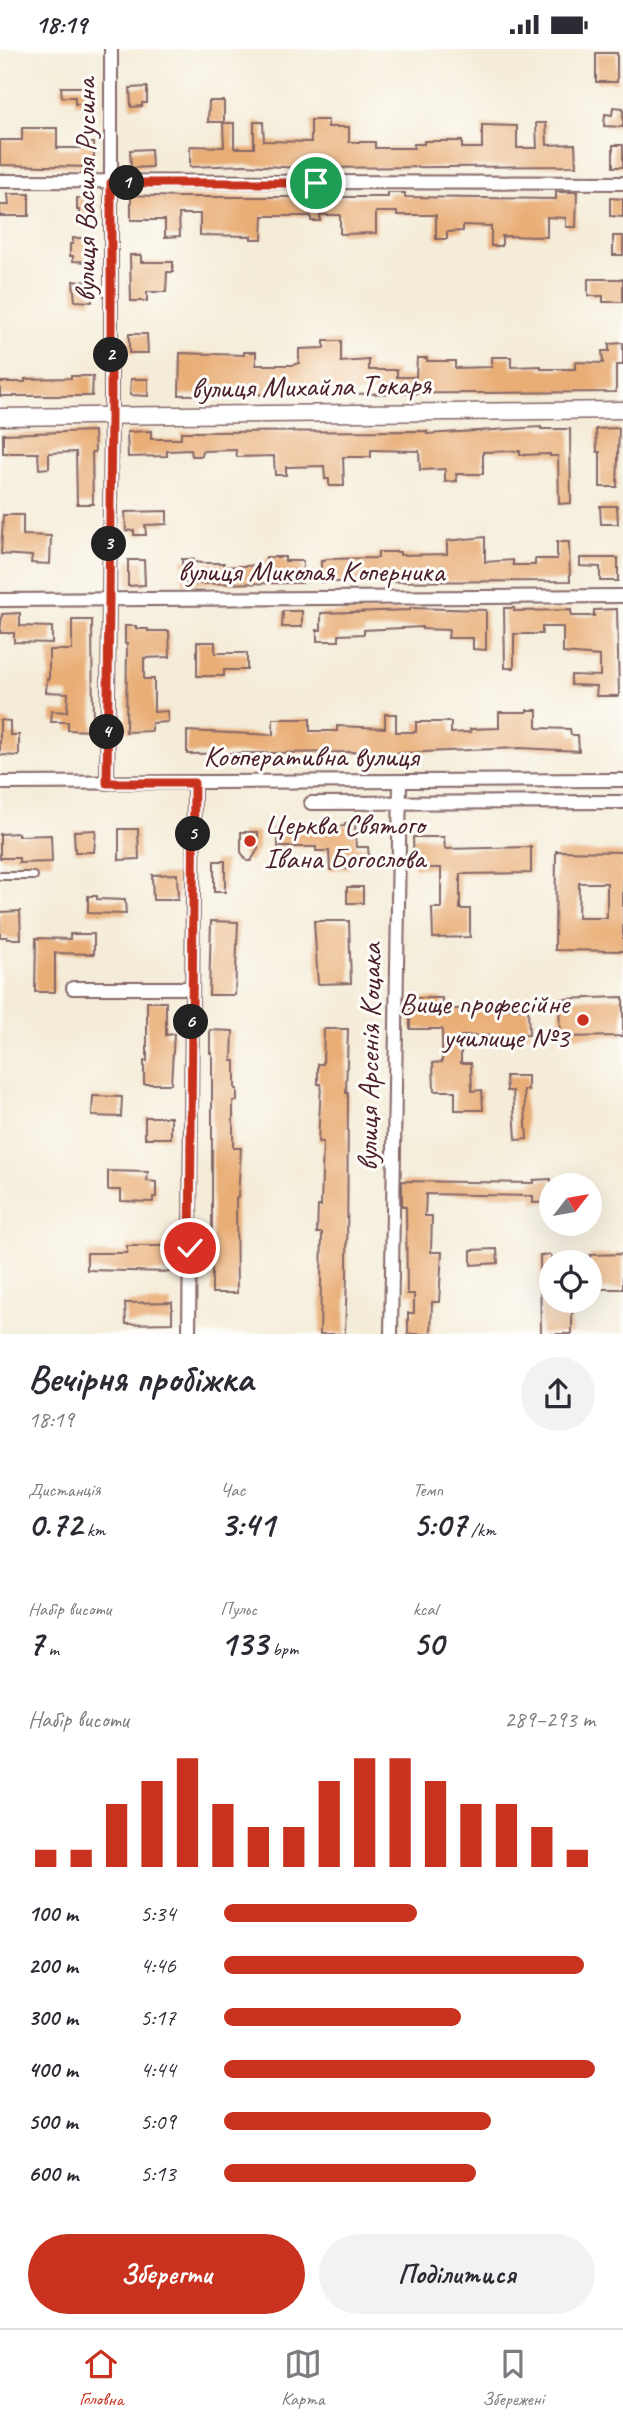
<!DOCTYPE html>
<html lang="uk">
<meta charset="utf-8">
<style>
:root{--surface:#fff;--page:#f2f2f3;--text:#2b2b33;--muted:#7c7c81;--line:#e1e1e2;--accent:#c8321e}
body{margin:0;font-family:Caveat,sans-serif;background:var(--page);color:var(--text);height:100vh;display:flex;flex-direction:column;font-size:26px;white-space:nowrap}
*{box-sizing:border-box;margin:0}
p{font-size:23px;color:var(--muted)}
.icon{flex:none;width:38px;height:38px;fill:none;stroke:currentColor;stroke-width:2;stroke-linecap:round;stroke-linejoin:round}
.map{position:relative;height:1285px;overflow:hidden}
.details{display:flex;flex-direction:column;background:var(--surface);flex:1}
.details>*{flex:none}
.needle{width:46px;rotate:59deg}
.controls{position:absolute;left:539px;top:1124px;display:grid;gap:14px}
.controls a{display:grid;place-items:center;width:63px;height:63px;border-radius:50%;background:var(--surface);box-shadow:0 7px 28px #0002;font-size:35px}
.pin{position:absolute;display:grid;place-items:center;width:60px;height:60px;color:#fff;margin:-30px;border:4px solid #fff;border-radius:50%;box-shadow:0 2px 7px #0007}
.km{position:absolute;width:35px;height:35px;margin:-18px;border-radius:50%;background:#222;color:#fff;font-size:19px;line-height:35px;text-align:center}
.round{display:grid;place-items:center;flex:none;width:74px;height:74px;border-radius:37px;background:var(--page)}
.head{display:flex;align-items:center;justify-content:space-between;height:119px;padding:0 28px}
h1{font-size:38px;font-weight:800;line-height:52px}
.metrics{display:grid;grid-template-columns:repeat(3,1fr);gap:10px;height:119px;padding:7px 28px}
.metrics div{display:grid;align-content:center}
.metrics b{font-size:35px;font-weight:800}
.metrics small{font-size:19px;font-weight:400}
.metrics p{font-size:19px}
.chart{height:196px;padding:14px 28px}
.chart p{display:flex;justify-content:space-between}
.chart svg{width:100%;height:126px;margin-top:7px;stroke:var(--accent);stroke-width:6}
.primary-button{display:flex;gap:14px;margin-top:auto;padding:14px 28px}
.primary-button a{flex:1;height:80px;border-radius:42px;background:var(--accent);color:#fff;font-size:28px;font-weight:800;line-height:80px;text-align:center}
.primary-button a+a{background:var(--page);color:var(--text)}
ul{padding:0 28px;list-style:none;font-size:23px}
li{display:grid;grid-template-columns:112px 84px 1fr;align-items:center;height:52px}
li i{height:18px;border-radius:9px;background:var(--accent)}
.status{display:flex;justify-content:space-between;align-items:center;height:49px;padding:0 35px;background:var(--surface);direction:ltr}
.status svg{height:19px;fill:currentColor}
.tabs{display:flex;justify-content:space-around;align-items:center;height:98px;border-top:2px solid var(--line);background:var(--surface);font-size:19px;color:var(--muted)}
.tabs a{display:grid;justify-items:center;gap:4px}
.tabs .selected{color:var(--accent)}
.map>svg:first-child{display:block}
.building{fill:#e9ad76;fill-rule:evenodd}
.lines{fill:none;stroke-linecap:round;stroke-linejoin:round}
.service-casing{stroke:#866768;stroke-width:10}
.minor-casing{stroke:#866768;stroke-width:16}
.tertiary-casing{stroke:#866768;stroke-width:19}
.service{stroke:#fff;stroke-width:6}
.minor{stroke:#fff;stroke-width:12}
.tertiary{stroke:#fff;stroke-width:16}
.route-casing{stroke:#fff;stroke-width:14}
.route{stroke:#c8321e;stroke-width:9}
.poi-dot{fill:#c8321e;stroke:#fdfcf7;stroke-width:2.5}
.labels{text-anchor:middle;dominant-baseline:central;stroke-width:6;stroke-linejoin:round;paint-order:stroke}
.street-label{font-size:30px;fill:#4a1f2b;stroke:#fdfcf7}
.poi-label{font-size:30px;fill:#4a1f2b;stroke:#fdfcf7;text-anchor:start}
</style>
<div class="status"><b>18:19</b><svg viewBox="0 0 49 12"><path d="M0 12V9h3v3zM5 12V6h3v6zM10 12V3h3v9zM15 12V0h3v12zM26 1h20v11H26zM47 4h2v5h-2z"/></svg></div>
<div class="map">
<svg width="623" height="1285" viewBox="0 0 623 1285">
<rect width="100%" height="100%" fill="#fdfcf7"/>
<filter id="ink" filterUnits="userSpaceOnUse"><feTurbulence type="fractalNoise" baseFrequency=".0143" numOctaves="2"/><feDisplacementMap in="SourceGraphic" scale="14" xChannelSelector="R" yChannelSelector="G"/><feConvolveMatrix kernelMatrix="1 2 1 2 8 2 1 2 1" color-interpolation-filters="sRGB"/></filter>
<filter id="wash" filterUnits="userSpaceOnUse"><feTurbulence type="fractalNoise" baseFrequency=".00686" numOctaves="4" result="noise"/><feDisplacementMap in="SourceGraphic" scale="28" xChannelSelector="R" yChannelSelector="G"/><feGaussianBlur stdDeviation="1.57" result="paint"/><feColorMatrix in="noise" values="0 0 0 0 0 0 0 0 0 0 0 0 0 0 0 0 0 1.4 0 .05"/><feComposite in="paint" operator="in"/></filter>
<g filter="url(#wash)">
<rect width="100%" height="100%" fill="#f4ecd8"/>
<g id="blocks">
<g class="building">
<rect x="596" y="4" width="21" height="29"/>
<path d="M61,38H94V55H75V48H62Z"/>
<path d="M147,38V54H142V57L131,58L130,39Z"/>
<path d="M209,52H224V73H208Z"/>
<path d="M613,58L623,59V78L604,77L605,65L612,66Z"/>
<path d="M311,71H328V78H349V93H375V99H414V95H424V92H462V99H482V76L517,77V99H537L536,74H546L547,96L575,95L576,117L300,119L245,116L190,118V97L224,98L223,74H234V99H254V73H263L264,92L311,93Z"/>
<path d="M22,79H57V99H80V94H94V118L0,116V91H22Z"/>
<rect x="613" y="96" width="10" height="22"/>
<path d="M151,100L152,118L131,119L130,101Z"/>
<path d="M556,143H577L576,178H566V169L547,168V188L502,187V197H491V177L463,176V182L447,183V190H436V166H397V163H376V184L340,185V166H320V172H311V167H263L262,190H251V187L200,186V165H179L180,187L165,188V171H131V146L179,148H388V144H405V148L556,150Z"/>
<path d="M8,145H29V167H0V156H9Z"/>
<path d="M77,149L94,150L93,168H80V161H77Z"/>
<path d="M610,149L623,150V168L610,167Z"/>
<rect x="613" y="187" width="10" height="19"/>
<path d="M73,189H94L93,213L73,212V207H70V195H73Z"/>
<path d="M130,206H141V213H173V223H167L166,243H147V252H131Z"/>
<path d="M588,230H623V253H603V247H588Z"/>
<path d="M73,232L93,233L92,253L75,252Z"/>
<path d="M129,285H147L148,304H129Z"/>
<path d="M324,292H341V313L369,311V321H397V328H416L417,309H427V312H455V319L492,318V308H511V318L541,317V320H575V313L603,314L602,302H609V295L623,294V316H616V343L179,346L180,304L244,306V303H256V316H293L299,314V300L324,299Z"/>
<path d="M71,327H93L92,347H0V333H25V330L71,329Z"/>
<path d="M131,330H148V347L130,346Z"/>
<path d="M541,378V380H570L571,454L559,455L558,407H550V405L520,406V402L483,403V425H456L457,432L445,433V420L420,421L419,402L371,401V408H343L344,437H329V430H325L324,417L286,418V426H275L274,407L237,408L236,401L202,402V407H192L191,401L167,402V407L128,408L127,383L151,382V390H181V383L427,382V385Z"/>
<path d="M619,379L617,438H600V403H597L596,380Z"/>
<path d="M94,382L95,403H92L93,455H77L76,403L49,404V419L39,420L38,404H3V385Z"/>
<path d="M600,457H617L618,475H601Z"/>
<path d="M167,462V475L145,476L146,486H134V481L126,482L125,463Z"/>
<path d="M3,466H23V486L51,487L50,515L31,514L32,507L1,505Z"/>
<path d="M485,488V513L513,511V516H535V510H557V493H569L570,532L321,533V512H325V510L378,509V503H400V506L447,505V492Z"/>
<path d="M266,508H285V512H303L302,534L183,535L182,510H194V513L201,514H224V518L266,516Z"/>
<path d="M580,509H618V532H600V518L580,517Z"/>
<path d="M128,511H144L145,536L128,537Z"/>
<path d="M410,559L486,561V601L473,600V589H448L449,581L422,580V578L364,581V585L339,586V592H317V581H321V564L410,561Z"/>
<path d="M504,559H514V562L571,561V567H594V561L617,560L619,647H596L597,637L571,636V626L600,627V607L563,604V578H542V585H514V619H505Z"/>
<path d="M283,562H302V578H282Z"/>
<path d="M20,564V577L52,578V594L14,593V584H0L2,565Z"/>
<path d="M72,571H92L93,682L68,681V673H51L52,662L67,663L68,644L46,643L47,630L49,631V601H72Z"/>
<path d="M125,577H136V580H148V582H169L170,608L144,609V630H154V663L167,662L168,673L152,674V682L126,683L127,595H125Z"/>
<path d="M197,593H215V604H247V621H224V627H197Z"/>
<path d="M527,661H537V679L570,680L571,686H578L579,702L520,699L377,705L357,703L187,705V682L273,686V670H310V682H337V677L385,679V665H396V683H416V673H451V684L471,683L470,680L499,679V663H527Z"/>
<path d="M0,671L10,672V686H19V707L0,706Z"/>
<path d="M345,774H355L356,798H368L369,809L352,810V819L330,821L329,802H316V798H278V779L345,777Z"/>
<path d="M119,780H138L139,810L119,811Z"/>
<path d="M96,781L94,803H75L74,782Z"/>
<path d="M241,783H258V800L251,812H247L241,803Z"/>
<path d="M18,784V787L51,786L52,813L19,814V809H0V785Z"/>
<path d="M413,788H444L445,800L531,798V824L460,825V860H470V888L433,889L432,859H441V819H414Z"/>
<path d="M556,802L623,803V902L555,901ZM579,834H607V869H578Z"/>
<rect x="214" y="812" width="11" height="31"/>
<path d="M177,825L178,851H153L152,826Z"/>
<rect x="347" y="838" width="16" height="16"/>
<path d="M88,847H97V850L125,851L126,865L88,864Z"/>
<path d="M20,862L21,890H7V888H0V863Z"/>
<path d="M211,872L238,873L235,946H209Z"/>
<path d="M314,872H349L351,934L318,935Z"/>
<path d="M70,885H94V905L55,904V943H35L36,889L70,890Z"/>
<path d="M623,948V987L560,988L559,950Z"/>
<path d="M410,949H442V960H528L529,986L461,987V1014H471L472,1042L482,1041L483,1061H455V1042H434L433,1014L442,1013V980H410Z"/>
<path d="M147,953H166V986L174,985L171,1035H144V1012H147Z"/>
<path d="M324,980H348L346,1044H348L347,1227L345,1285H320L322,1184H317L318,1157H321L323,1093H318L321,1035H318V1015H323Z"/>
<path d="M210,981L233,982L232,1012H235V1040H237V1052H233V1099H241L238,1149H236L237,1244H212V1004H210Z"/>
<path d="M506,1027H528V1041H524L527,1090L516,1091L513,1042H507Z"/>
<path d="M93,1047L122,1048L121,1068L92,1067Z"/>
<rect x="145" y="1068" width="26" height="21"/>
<path d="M108,1122L148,1123L147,1132L156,1133V1148H153V1153L121,1152V1141H108Z"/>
<path d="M551,1130V1153L533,1154V1147L426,1145L425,1167H432L431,1203H442L439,1253H432L431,1285H408V1264H414V1245H407L406,1158H402V1132L533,1134V1131Z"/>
<path d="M127,1197H170V1223L87,1221V1204H127Z"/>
<path d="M497,1200L498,1214L471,1216V1201Z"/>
<path d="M623,1205V1240H590V1206Z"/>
<path d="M540,1206H551V1251H572V1285H541Z"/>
<path d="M172,1253V1274L126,1275L125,1254Z"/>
</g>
</g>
</g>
<g filter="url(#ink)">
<use href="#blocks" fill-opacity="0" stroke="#866768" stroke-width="2"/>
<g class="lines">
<g class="service-casing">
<path id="service" d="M0,827H34"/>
</g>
<g class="minor-casing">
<g id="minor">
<path d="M0,132L623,134"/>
<path d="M0,551L623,547"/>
<path d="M0,734L623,731"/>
<path d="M107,734L111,367V0"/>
<path d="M311,754L623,753"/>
<path d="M73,939H192"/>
<path d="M189,1285L194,734"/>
<path d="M391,1285L400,733"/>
</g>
</g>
<g class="tertiary-casing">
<path id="tertiary" d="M0,368L623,361"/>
</g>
<use href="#service" class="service"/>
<use href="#minor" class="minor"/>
<use href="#tertiary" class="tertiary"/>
</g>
</g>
<g class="lines" filter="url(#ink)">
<g class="route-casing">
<path id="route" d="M190,1199L194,734H107L111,367V134H316"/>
</g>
<use href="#route" class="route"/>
</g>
<g class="poi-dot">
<circle cx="250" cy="792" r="7"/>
<circle cx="583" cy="971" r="7"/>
</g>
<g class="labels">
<g class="street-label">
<text transform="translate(85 141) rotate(-90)">вулиця Василя Русина</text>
<text transform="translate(311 337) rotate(-1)">вулиця Михайла Токаря</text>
<text x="311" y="522">вулиця Миколая Коперника</text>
<text x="311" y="707">Кооперативна вулиця</text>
<text transform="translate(369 1008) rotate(-89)">вулиця Арсенія Коцака</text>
</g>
<g class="poi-label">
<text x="264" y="775">Церква Святого<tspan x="264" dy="34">Івана Богослова</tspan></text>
<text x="569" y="954" text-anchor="end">Вище професійне<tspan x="569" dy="34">училище №3</tspan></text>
</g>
</g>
</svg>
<div class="controls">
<a><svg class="needle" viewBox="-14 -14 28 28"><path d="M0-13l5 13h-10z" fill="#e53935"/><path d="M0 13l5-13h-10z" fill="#7c7c81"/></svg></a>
<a><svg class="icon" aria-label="locate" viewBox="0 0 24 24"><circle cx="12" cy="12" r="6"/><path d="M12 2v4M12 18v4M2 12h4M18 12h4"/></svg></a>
</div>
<div class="pin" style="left:316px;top:134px;background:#1e9e55"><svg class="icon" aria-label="arrive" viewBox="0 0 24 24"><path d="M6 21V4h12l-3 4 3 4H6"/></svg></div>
<div class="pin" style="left:190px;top:1199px;background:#d93025"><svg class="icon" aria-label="check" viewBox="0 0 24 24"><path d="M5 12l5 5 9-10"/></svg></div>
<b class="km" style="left:127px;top:134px">1</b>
<b class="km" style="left:111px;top:306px">2</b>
<b class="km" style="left:109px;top:495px">3</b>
<b class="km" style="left:107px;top:683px">4</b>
<b class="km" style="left:193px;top:785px">5</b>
<b class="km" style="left:191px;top:973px">6</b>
</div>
<section class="details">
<div class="head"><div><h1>Вечірня пробіжка</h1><p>18:19</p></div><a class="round"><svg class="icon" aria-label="share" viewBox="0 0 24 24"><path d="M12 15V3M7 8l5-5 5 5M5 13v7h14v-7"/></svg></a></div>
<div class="metrics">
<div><p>Дистанція</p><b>0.72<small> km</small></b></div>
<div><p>Час</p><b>3:41</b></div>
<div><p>Темп</p><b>5:07<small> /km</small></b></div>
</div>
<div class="metrics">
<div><p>Набір висоти</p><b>7<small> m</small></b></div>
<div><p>Пульс</p><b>133<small> bpm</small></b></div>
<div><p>kcal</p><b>50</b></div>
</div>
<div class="chart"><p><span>Набір висоти</span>289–293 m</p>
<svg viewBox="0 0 160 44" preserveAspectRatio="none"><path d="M5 44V38M15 44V38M25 44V22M35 44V14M45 44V6M55 44V22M65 44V30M75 44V30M85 44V14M95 44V6M105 44V6M115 44V14M125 44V22M135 44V22M145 44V30M155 44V38"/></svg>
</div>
<ul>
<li><b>100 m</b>5:34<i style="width:52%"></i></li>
<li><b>200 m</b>4:46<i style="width:97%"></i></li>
<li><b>300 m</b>5:17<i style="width:64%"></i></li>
<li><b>400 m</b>4:44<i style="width:100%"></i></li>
<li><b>500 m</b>5:09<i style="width:72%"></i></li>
<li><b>600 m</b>5:13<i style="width:68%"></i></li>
</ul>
<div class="primary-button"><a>Зберегти</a><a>Поділитися</a></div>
</section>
<nav class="tabs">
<a class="selected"><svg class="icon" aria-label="home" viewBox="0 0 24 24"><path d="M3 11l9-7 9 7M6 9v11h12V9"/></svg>Головна</a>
<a><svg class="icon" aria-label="map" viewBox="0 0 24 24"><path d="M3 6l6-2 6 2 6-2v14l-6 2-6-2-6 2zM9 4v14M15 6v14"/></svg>Карта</a>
<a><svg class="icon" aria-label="saved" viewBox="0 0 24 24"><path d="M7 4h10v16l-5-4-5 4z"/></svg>Збережені</a>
</nav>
